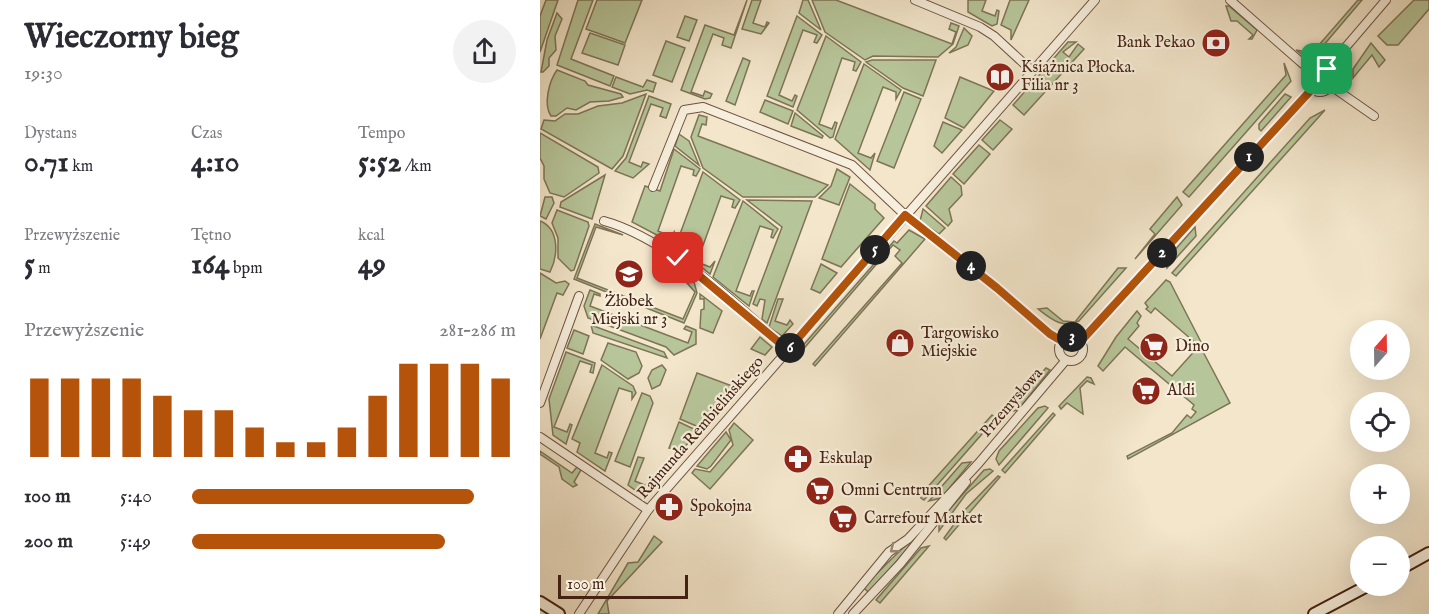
<!DOCTYPE html>
<html lang="pl">
<meta charset="utf-8">
<style>
:root{--surface:#fff;--page:#f2f2f3;--text:#2b2b33;--muted:#7c7c81;--accent:#b45309}
body{margin:0;font-family:"IM FELL English",serif;background:var(--page);color:var(--text);height:100vh;display:flex;flex-direction:column;font-size:22px;white-space:nowrap}
*{box-sizing:border-box;margin:0}
p{font-size:20px;color:var(--muted)}
.icon{flex:none;width:33px;height:33px;fill:none;stroke:currentColor;stroke-width:2;stroke-linecap:round;stroke-linejoin:round}
.map{position:relative;flex:1;overflow:hidden}
.details{display:flex;flex-direction:column;background:var(--surface);width:540px}
.details>*{flex:none}
.needle{width:39px;rotate:20deg}
.controls{position:absolute;left:810px;top:320px;display:grid;gap:12px}
.controls a{display:grid;place-items:center;width:60px;height:60px;border-radius:50%;background:var(--surface);box-shadow:0 6px 24px #0002;font-size:30px}
.scale{position:absolute;left:18px;bottom:15px;width:130px;box-sizing:border-box;padding-left:6px;border:3px solid #452211;border-top:0;font-size:16px;line-height:21px;white-space:nowrap;color:#452211;-webkit-text-stroke:4px #f7efdd;paint-order:stroke}
.pin{position:absolute;display:grid;place-items:center;width:51px;height:51px;color:#fff;margin:-26px;border-radius:12px;box-shadow:0 3px 9px #0006}
.km{position:absolute;width:30px;height:30px;margin:-15px;border-radius:50%;background:#222;color:#fff;font-size:16px;line-height:30px;text-align:center}
.round{display:grid;place-items:center;flex:none;width:63px;height:63px;border-radius:32px;background:var(--page)}
.overview{display:flex;align-items:center;justify-content:space-between;height:102px;padding:0 24px}
h1{font-size:33px;font-weight:700;line-height:45px}
.stats{display:grid;grid-template-columns:repeat(3,1fr);gap:9px;height:102px;padding:6px 24px}
.stats div{display:grid;align-content:center}
.stats b{font-size:30px;font-weight:700}
.stats small{font-size:16px;font-weight:400}
.stats p{font-size:16px}
.chart{height:168px;padding:12px 24px}
.chart p{display:flex;justify-content:space-between}
.chart svg{width:100%;height:108px;margin-top:6px;stroke:var(--accent);stroke-width:6}
ul{padding:0 24px;list-style:none;font-size:20px}
li{display:grid;grid-template-columns:96px 72px 1fr;align-items:center;height:45px}
li i{height:15px;border-radius:8px;background:var(--accent)}
main{display:flex;flex:1;min-height:0}
.map>svg:first-child{display:block}
.green{fill:#b7c69a;stroke:#7e7456;stroke-width:1.5}
.lines{fill:none;stroke-linecap:round;stroke-linejoin:round}
.street-casing{stroke:#705340;stroke-width:10}
.secondary-casing{stroke:#452211;stroke-width:14}
.street{stroke:#f7efdd;stroke-width:8}
.secondary{stroke:#f7efdd;stroke-width:10}
.oneway{stroke:#9e8877}
.route-casing{stroke:#fff;stroke-width:12}
.route{stroke:#b45309;stroke-width:8}
.labels{text-anchor:middle;dominant-baseline:central;stroke-width:4.5;stroke-linejoin:round;paint-order:stroke}
.poi-label{font-size:16px;fill:#452211;stroke:#f7efdd;text-anchor:start}
.street-label{font-size:16px;fill:#452211;stroke:#f7efdd}
</style>
<main>
<section class="details">
<div class="overview"><div><h1>Wieczorny bieg</h1><p>19:30</p></div><a class="round"><svg class="icon" aria-label="share" viewBox="0 0 24 24"><path d="M12 15V3M7 8l5-5 5 5M5 13v7h14v-7"/></svg></a></div>
<div class="stats">
<div><p>Dystans</p><b>0.71<small> km</small></b></div>
<div><p>Czas</p><b>4:10</b></div>
<div><p>Tempo</p><b>5:52<small> /km</small></b></div>
</div>
<div class="stats">
<div><p>Przewyższenie</p><b>5<small> m</small></b></div>
<div><p>Tętno</p><b>164<small> bpm</small></b></div>
<div><p>kcal</p><b>49</b></div>
</div>
<div class="chart"><p><span>Przewyższenie</span>281–286 m</p>
<svg viewBox="0 0 160 44" preserveAspectRatio="none"><path d="M5 44V12M15 44V12M25 44V12M35 44V12M45 44V19M55 44V25M65 44V25M75 44V32M85 44V38M95 44V38M105 44V32M115 44V19M125 44V6M135 44V6M145 44V6M155 44V12"/></svg>
</div>
<ul>
<li><b>100 m</b>5:40<i style="width:87%"></i></li>
<li><b>200 m</b>5:49<i style="width:78%"></i></li>
</ul>
</section>
<div class="map">
<svg width="889" height="614" viewBox="0 0 889 614">
<rect width="100%" height="100%" fill="#f3e6cb"/>
<filter id="stains"><feTurbulence type="fractalNoise" baseFrequency=".00333" numOctaves="4"/><feColorMatrix values="0 0 0 0 .2 0 0 0 0 .09 0 0 0 0 .02 0 0 0 .5 -.17"/></filter>
<radialGradient id="worn" r=".72"><stop offset=".6" stop-color="#630" stop-opacity="0"/><stop offset="1" stop-color="#630" stop-opacity=".3"/></radialGradient>
<g class="green">
<path d="M6,0H18L0,52V16Z"/>
<path d="M38,0H53L31,59L74,76L70,86L17,65Z"/>
<path d="M57,0H102L85,43L46,29Z"/>
<path d="M207,0L191,48L182,45L184,38L173,34L151,92L163,96L165,91L172,94L170,98L165,99L141,90L165,25L194,35Z"/>
<path d="M212,0H221L213,23L225,27L227,22L229,23L221,34L202,29Z"/>
<path d="M263,0H268L281,30L259,13Z"/>
<path d="M272,0H296L412,44L416,32L409,29L411,23L419,26L413,44L398,57L333,56L325,60L285,32Z"/>
<path d="M428,0H446L442,11L455,16L457,10L459,11L457,24L452,26L428,12Z"/>
<path d="M470,0H489L471,40V30L461,25Z"/>
<path d="M818,0H822L777,53L764,56L756,50L772,53Z"/>
<path d="M874,0H889V9L858,45H847L838,36Z"/>
<path d="M686,6H689L717,30L712,39H709L713,35L697,21H691Z"/>
<path d="M17,13L22,19L15,36L16,50L9,58V66L3,72H1L7,40Z"/>
<path d="M145,16L157,20L149,41L137,37Z"/>
<path d="M257,16L282,35L277,43L274,42L277,35L263,30L239,95L252,101L255,95L257,96L253,107L227,96Z"/>
<path d="M424,28L432,36L428,45L409,53L416,47Z"/>
<path d="M50,33L85,45L78,65L42,53Z"/>
<path d="M286,36L321,62L316,71L313,70L315,62L302,58L279,124L292,129L295,122L297,123L293,137L290,138L257,110Z"/>
<path d="M126,41L145,48L132,82L113,75Z"/>
<path d="M528,42H536L523,52L529,57L538,44L544,49L484,115L473,105Z"/>
<path d="M831,43L845,60L839,67L832,55L813,78V69Z"/>
<path d="M203,58L210,61L195,105L186,101Z"/>
<path d="M332,60H396L383,96L363,88L326,62Z"/>
<path d="M744,63L751,81L649,197L643,192L746,75Z"/>
<path d="M324,64L361,90L356,99V92L343,87L318,153L331,158L335,153L330,170L295,139Z"/>
<path d="M17,70L45,81L48,85L81,94L83,97L69,101L50,102L36,110L27,108L16,116H11C3,105 9,81 17,70Z"/>
<path d="M76,77L103,87L107,80L116,83L113,92L107,90L90,94L72,87Z"/>
<path d="M420,77L454,91L424,128L405,118Z"/>
<path d="M364,92L381,99L354,168L337,161Z"/>
<path d="M106,94L83,156L72,169L1,129L4,120L15,121L25,114H38L58,106L82,103Z"/>
<path d="M745,94L751,97L721,131L719,129V124Z"/>
<path d="M109,96L131,104L126,118L120,116L123,108L111,104L89,162L101,167L103,162L109,164L93,178L75,171L86,158Z"/>
<path d="M225,100L253,111L248,124L220,112Z"/>
<path d="M785,110L636,276L632,273L770,118Z"/>
<path d="M255,113L283,136L282,138L251,126Z"/>
<path d="M159,115L167,117L166,125L162,124L158,136L288,185L275,197H203L163,168L151,137Z"/>
<path d="M460,120L472,129L453,150L442,140Z"/>
<path d="M403,122L422,130L402,153L394,146Z"/>
<path d="M0,133L58,167L59,173L24,197L10,193L4,179V166L0,158Z"/>
<path d="M139,134L149,141L159,165L135,146Z"/>
<path d="M439,145L450,154L424,184L413,174Z"/>
<path d="M134,149L160,169L156,176L153,175L154,170L141,166L118,231L130,236L134,232L132,243L92,222L105,186L120,191Z"/>
<path d="M297,169L310,177L299,205L279,198L291,186Z"/>
<path d="M163,172L200,200L195,208L192,207L194,200L181,196L157,262L170,267L175,261L170,274L142,251L144,245L137,242Z"/>
<path d="M65,175L52,219L20,207L21,202Z"/>
<path d="M411,177L421,186L422,195L409,209L412,221L408,226L386,206Z"/>
<path d="M310,184L335,204V209L344,218L301,267L282,259Z"/>
<path d="M5,197H12L14,203L6,219L0,216Z"/>
<path d="M637,197L642,205L595,259L615,234L610,229Z"/>
<path d="M207,200L272,201L227,323L222,319L225,300L220,299L217,306L213,304L242,227Z"/>
<path d="M203,201L238,229L233,238L231,237L233,230L220,226L196,291L210,296L212,291H214L209,306L173,277Z"/>
<path d="M383,209L405,228L399,234L380,221Z"/>
<path d="M17,210L48,222L49,226L34,270L31,271L18,258V238L12,223Z"/>
<path d="M0,221C20,229 18,256 10,272L0,269Z"/>
<path d="M55,224L83,235L56,227L37,278L143,319L155,292L147,283L154,282L157,293L144,323L34,279Z"/>
<path d="M655,227L656,236L627,268L626,260Z"/>
<path d="M369,230L385,239L275,366L273,364L362,263L355,256L360,250L353,245L260,353L259,350L354,241L357,243Z"/>
<path d="M281,264L297,273L280,293L271,289Z"/>
<path d="M578,268H586L539,321C522,329 511,319 498,309L507,308L523,321L535,322Z"/>
<path d="M0,273L16,283L25,281L29,284L23,295L17,293L0,339Z"/>
<path d="M626,280L630,282L661,342L660,346L690,403L588,459L587,456L632,433L647,415L651,418L656,412L652,409L654,405L585,347L563,371L558,366L576,337L597,311L601,316L597,323L599,326L588,339L632,376L659,346L615,308L611,313L606,309L608,307L605,303Z"/>
<path d="M50,290L60,294V296L54,294L50,306L148,343L152,332L144,329L146,326L156,330V344L134,355L126,347L48,318L44,306Z"/>
<path d="M160,294L182,311L173,333L160,328L161,310L164,309V299H160Z"/>
<path d="M238,299H243L235,321L247,325L250,320L253,324L242,336L229,327Z"/>
<path d="M51,325L124,352L127,358L53,333Z"/>
<path d="M34,330L49,336L43,354L27,348Z"/>
<path d="M220,337L232,347L225,355L211,349Z"/>
<path d="M68,343L96,352L102,366L99,373L88,379L61,360Z"/>
<path d="M26,352L55,363L53,373L50,372L52,365L40,361L14,427L27,432L30,424L32,425L26,444L13,435L9,399Z"/>
<path d="M62,365L93,386L96,393L92,399V392L79,388L55,453L67,458L69,452L72,453L65,471L37,452L40,443L32,439Z"/>
<path d="M122,365L126,370L120,385L112,389L108,378L112,370Z"/>
<path d="M506,368L510,370L478,410L465,413Z"/>
<path d="M157,373L195,387L161,428L140,419Z"/>
<path d="M547,377L551,378L554,384L547,381L540,388L543,414L527,403L521,409L519,406Z"/>
<path d="M102,393L110,396L113,403L90,467L75,461Z"/>
<path d="M505,406L508,408L459,465L456,459L459,451L498,408Z"/>
<path d="M513,413L515,415L465,473L462,470Z"/>
<path d="M452,415L456,418L384,500L381,498L379,488L384,491Z"/>
<path d="M139,422L158,431L143,449L129,448Z"/>
<path d="M194,423L213,440L170,489L152,473L155,469L170,472L193,445L189,430Z"/>
<path d="M186,432L191,440L171,466L167,469L157,466Z"/>
<path d="M0,451L32,473L37,467L41,470L34,482L37,485L33,487L22,479L19,467L0,454Z"/>
<path d="M98,457L104,458L95,481L107,486L110,480L112,482L109,491L102,495L88,485Z"/>
<path d="M431,462L401,498L389,501L422,463Z"/>
<path d="M450,469L453,471L426,494L399,531V522L402,518L444,470Z"/>
<path d="M458,476L460,477L406,540L404,538L423,512Z"/>
<path d="M114,536L122,542L67,601L69,614H58L88,563L98,562Z"/>
<path d="M372,539L374,541L329,593L323,587Z"/>
<path d="M389,546L340,603L336,600L381,548Z"/>
</g>
<g class="lines">
<g class="street-casing">
<g id="street">
<path d="M375,0L440,27L454,36L492,71"/>
<path d="M690,0L771,71"/>
<circle cx="780" cy="80" r="12"/>
<path d="M787,69L846,0"/>
<path d="M791,86L834,116"/>
<path d="M113,187L144,110L163,107L312,165L365,215L457,288L510,334L522,341"/>
<path d="M64,221C126,238 200,306 247,350"/>
<circle cx="531" cy="349" r="12"/>
<path d="M541,341L772,89"/>
<path d="M0,403L39,296"/>
<path d="M0,437L108,510"/>
<path d="M39,614L108,510L555,0"/>
<path d="M298,614L349,552L368,539L438,464L526,360"/>
<path d="M313,614L360,564L426,482"/>
</g>
</g>
<g class="secondary-casing">
<g id="secondary">
<path d="M860,569L889,553"/>
<path d="M0,602L19,614"/>
<path d="M774,614L829,585"/>
</g>
</g>
<use href="#street" class="street"/>
<use href="#secondary" class="secondary"/>
</g>
<defs><path id="oneway-chevron" d="M-2-3.5L2.5 0L-2 3.5" fill="none" stroke-width="1.6" stroke-linecap="round" stroke-linejoin="round" transform="scale(1.5)"/></defs>
<use class="oneway" href="#oneway-chevron" transform="translate(354 549) rotate(142)"/>
<g class="lines">
<g class="route-casing">
<path id="route" d="M138,258L248,350L365,215L457,288L510,334L522,341L532,336L541,341L772,89L768,80L771,71L779,67L787,69"/>
</g>
<use href="#route" class="route"/>
</g>
<defs>
<g id="bank-disc" transform="scale(1.5)"><circle r="9.5" fill="#8f2418" stroke="#f7efdd"/><path d="M-6-4H6V4H-6ZM0-2.3a2.3 2.3 0 1 0 0 4.6a2.3 2.3 0 1 0 0-4.6Z" fill="#fff"/></g>
<g id="library-disc" transform="scale(1.5)"><circle r="9.5" fill="#8f2418" stroke="#f7efdd"/><path d="M-6-4Q-3-5.5-.7-3.5V5Q-3 3-6 4ZM6-4Q3-5.5 .7-3.5V5Q3 3 6 4Z" fill="#fff"/></g>
<g id="school-disc" transform="scale(1.5)"><circle r="9.5" fill="#8f2418" stroke="#f7efdd"/><path d="M0-5L7-2L0 1L-7-2ZM-4 1L0 2.5L4 1V4Q0 6-4 4Z" fill="#fff"/></g>
<g id="shop-disc" transform="scale(1.5)"><circle r="9.5" fill="#8f2418" stroke="#f7efdd"/><path d="M-5-2.5h2.3a2.7 3.5 0 0 1 5.4 0H5L5.5 6h-11ZM-1.5-2.5h3a1.5 2.3 0 0 0-3 0Z" fill="#fff"/></g>
<g id="supermarket-disc" transform="scale(1.5)"><circle r="9.5" fill="#8f2418" stroke="#f7efdd"/><path d="M-6-5.5h2.5l.6 2H6L4.5 2H-2.5L-4.4-4H-6ZM-1.5 3.2a1.3 1.3 0 1 0 .1 0ZM3 3.2a1.3 1.3 0 1 0 .1 0Z" fill="#fff"/></g>
<g id="pharmacy-disc" transform="scale(1.5)"><circle r="9.5" fill="#8f2418" stroke="#f7efdd"/><path d="M-2-6h4v4h4v4h-4v4h-4v-4h-4v-4h4Z" fill="#fff"/></g>
</defs>
<g fill-rule="evenodd">
<use href="#bank-disc" x="676" y="43"/>
<use href="#library-disc" x="460" y="77"/>
<use href="#school-disc" x="89" y="274"/>
<use href="#shop-disc" x="360" y="343"/>
<use href="#supermarket-disc" x="614" y="347"/>
<use href="#supermarket-disc" x="606" y="391"/>
<use href="#pharmacy-disc" x="258" y="459"/>
<use href="#supermarket-disc" x="280" y="491"/>
<use href="#pharmacy-disc" x="129" y="507"/>
<use href="#supermarket-disc" x="303" y="519"/>
</g>
<g class="labels">
<g class="poi-label">
<text x="655" y="43" text-anchor="end">Bank Pekao</text>
<text x="481" y="68">Książnica Płocka.<tspan x="481" dy="18">Filia nr 3</tspan></text>
<text x="89" y="302" text-anchor="middle">Żłobek<tspan x="89" dy="18">Miejski nr 3</tspan></text>
<text x="381" y="334">Targowisko<tspan x="381" dy="18">Miejskie</tspan></text>
<text x="635" y="347">Dino</text>
<text x="627" y="391">Aldi</text>
<text x="279" y="459">Eskulap</text>
<text x="301" y="491">Omni Centrum</text>
<text x="150" y="507">Spokojna</text>
<text x="324" y="519">Carrefour Market</text>
</g>
<g class="street-label">
<text transform="translate(472 403) rotate(-49)">Przemysłowa</text>
<text transform="translate(161 428) rotate(-49)">Rajmunda Rembielińskiego</text>
</g>
</g>
<rect width="100%" height="100%" filter="url(#stains)"/>
<rect width="100%" height="100%" fill="url(#worn)"/>
</svg>
<div class="controls">
<a><svg class="needle" viewBox="-14 -14 28 28"><path d="M0-13l5 13h-10z" fill="#e53935"/><path d="M0 13l5-13h-10z" fill="#7c7c81"/></svg></a>
<a><svg class="icon" aria-label="locate" viewBox="0 0 24 24"><circle cx="12" cy="12" r="6"/><path d="M12 2v4M12 18v4M2 12h4M18 12h4"/></svg></a>
<a>+</a>
<a>−</a>
</div>
<div class="scale">100 m</div>
<div class="pin" style="left:787px;top:69px;background:#1e9e55"><svg class="icon" aria-label="arrive" viewBox="0 0 24 24"><path d="M6 21V4h12l-3 4 3 4H6"/></svg></div>
<div class="pin" style="left:138px;top:258px;background:#d93025"><svg class="icon" aria-label="check" viewBox="0 0 24 24"><path d="M5 12l5 5 9-10"/></svg></div>
<b class="km" style="left:709px;top:157px">1</b>
<b class="km" style="left:622px;top:253px">2</b>
<b class="km" style="left:532px;top:337px">3</b>
<b class="km" style="left:431px;top:266px">4</b>
<b class="km" style="left:335px;top:250px">5</b>
<b class="km" style="left:250px;top:348px">6</b>
</div>
</main>
